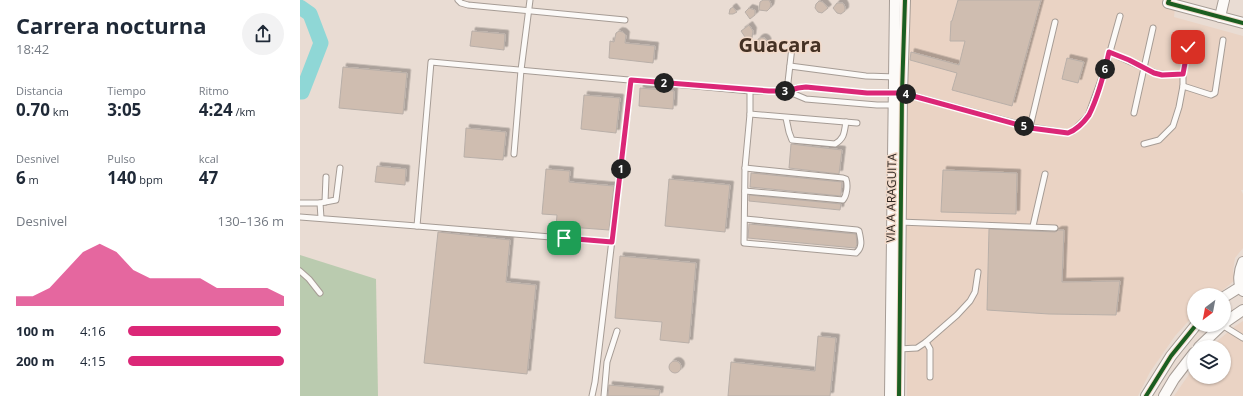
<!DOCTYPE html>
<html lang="es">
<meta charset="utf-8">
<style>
:root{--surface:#fff;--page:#f2f2f3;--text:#1f2937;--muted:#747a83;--accent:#db2777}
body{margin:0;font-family:"Open Sans",sans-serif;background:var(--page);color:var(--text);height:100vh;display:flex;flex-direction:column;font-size:15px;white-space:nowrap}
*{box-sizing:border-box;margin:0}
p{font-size:13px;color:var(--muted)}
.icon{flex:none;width:22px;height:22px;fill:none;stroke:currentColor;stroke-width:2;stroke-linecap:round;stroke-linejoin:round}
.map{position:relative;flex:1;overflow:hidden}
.panel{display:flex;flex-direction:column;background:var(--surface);width:300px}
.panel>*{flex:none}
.needle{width:26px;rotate:212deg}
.buttons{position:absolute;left:887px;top:288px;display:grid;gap:8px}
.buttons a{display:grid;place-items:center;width:44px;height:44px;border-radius:50%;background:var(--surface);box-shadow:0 1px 3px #0004;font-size:20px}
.pin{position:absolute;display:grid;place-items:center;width:34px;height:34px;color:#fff;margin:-17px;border-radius:8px;box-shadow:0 2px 6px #0006}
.km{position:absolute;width:20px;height:20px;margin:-10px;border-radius:50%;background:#222;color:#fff;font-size:11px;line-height:20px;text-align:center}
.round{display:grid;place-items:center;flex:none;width:42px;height:42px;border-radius:21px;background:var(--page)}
.headline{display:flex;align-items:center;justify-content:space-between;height:68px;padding:0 16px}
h1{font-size:22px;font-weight:700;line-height:30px}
.figures{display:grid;grid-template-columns:repeat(3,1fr);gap:6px;height:68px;padding:4px 16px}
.figures div{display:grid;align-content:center}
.figures b{font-size:17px;font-weight:700}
.figures small{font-size:11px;font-weight:400}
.figures p{font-size:11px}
.chart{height:112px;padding:8px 16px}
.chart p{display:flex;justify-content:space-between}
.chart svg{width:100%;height:72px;margin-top:4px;fill:var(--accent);opacity:.7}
ul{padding:0 16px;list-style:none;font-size:13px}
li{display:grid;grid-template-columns:64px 48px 1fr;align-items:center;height:30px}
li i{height:10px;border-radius:5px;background:var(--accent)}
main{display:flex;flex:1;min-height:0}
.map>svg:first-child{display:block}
.built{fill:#ead3c4}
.green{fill:#bacbaf}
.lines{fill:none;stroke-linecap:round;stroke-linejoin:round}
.river{stroke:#8fd7d6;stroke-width:15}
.building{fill:#cfbdb0;stroke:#b9afa8;filter:url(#shadow)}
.service-casing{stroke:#a69c95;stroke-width:7}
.minor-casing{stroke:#a69c95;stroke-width:12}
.service{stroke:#fcfaf8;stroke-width:5}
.minor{stroke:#fcfaf8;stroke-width:10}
.cycleway-casing{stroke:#f2daca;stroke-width:6}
.cycleway{stroke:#1b5e20;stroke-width:4}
.route-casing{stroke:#fff;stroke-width:8}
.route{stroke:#db2777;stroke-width:5}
.labels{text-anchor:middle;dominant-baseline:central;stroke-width:3;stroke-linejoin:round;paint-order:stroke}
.street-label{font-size:12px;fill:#2e251f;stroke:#f2daca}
.town-label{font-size:20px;font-weight:bold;fill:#443124;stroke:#f2daca}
</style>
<main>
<section class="panel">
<div class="headline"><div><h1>Carrera nocturna</h1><p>18:42</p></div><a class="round"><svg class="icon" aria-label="share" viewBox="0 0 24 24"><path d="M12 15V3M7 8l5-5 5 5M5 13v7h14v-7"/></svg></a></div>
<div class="figures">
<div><p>Distancia</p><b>0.70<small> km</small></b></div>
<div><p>Tiempo</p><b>3:05</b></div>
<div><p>Ritmo</p><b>4:24<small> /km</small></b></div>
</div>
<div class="figures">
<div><p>Desnivel</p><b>6<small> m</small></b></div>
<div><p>Pulso</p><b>140<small> bpm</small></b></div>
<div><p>kcal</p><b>47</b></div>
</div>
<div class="chart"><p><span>Desnivel</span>130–136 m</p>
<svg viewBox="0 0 160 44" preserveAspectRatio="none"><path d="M0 44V38L10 38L20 33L30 22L40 11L50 6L60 11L70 22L80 27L90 27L100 27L110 27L120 33L130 33L140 33L150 33L160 38V44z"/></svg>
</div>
<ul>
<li><b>100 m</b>4:16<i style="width:98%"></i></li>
<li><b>200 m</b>4:15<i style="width:100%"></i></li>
</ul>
</section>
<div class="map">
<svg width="943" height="396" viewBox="0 0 943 396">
<defs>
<filter id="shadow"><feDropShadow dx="3.5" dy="-3.5" stdDeviation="0" flood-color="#0004"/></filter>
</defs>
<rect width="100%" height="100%" fill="#e9dcd3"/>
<g class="built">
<path d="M610,0H876L874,17L943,36V190H941L943,194V248L935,258L933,271L935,280L917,295H894V315L875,336L850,372L838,396H607L606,103Z"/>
<path d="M943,321V396H874L894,367V377H924V347H910L934,327Z"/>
</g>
<path class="green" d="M0,255L76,279L78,396H0Z"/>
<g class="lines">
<path class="river" d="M0,7L10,14L21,43L2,92H0"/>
</g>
<g class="building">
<path d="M463,0H469L471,4L470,8L467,11L459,10L460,2Z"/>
<path d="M658,0H741L712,106L652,90L657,73L610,60L611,52L659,65L665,41H650L651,21H652Z"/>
<path d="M519,1L523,2L528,8L522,13L518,12L515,8L516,4Z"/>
<path d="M537,3H543L545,7V11L541,14L537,13L533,8Z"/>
<path d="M433,7L437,12L433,14H429L430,9Z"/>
<path d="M449,8L455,10V15L450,19L445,12Z"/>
<path d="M449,25L453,31L452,38L445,37L441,31Z"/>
<path d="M172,31L205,34L204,50L170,46Z"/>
<path d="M319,31L323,32L326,35L325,43L355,46L353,63L309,58L310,41L314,42L316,33Z"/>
<circle cx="462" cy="43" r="5.5"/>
<path d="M767,58L784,62L778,83L762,79Z"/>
<path d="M43,67L107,73L103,114L39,108Z"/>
<path d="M340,88L374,91L373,109L339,106Z"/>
<path d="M284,95L320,98L316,133L281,129Z"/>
<path d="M166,128L206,132L203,160L164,157Z"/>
<path d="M491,144L542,150L539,174L489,168Z"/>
<path d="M77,166L106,169L105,185L75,182Z"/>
<path d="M246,169L270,171L269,182L314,186L309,230L256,226L257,215L242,214Z"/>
<path d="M643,170L717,173L716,214L641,212Z"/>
<path d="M451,173L542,182L541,195V196L450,187Z"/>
<path d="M369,179L430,185L425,232L365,226Z"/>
<path d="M449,195L541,204L540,210L449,201Z"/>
<path d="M449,224L556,234L557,245L555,248L448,238Z"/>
<path d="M689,229L755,232L758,230H764L762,282L820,281L816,315L749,314L687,310Z"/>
<path d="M138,232L210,240L206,282L236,285L227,374L124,363Z"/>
<path d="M320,256L396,263L389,343L360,340L362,322L315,318Z"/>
<path d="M518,336L536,338L530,396H428L431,362L515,371Z"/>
<circle cx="375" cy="367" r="6"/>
<path d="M309,385L360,390L359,396H308Z"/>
</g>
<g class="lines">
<g class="service-casing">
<g id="service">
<path d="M158,0L161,3L168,5L325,20"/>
<path d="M853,28L844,68C860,76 865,75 883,74L888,47"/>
<path d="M809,52L844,68L834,113"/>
<path d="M490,66L566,76L596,77"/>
<path d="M883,86L911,95L915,93L923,40"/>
<path d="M487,91L506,99L577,105H594"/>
<path d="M487,91L492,47"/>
<path d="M450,114L557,123"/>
<path d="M486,118L489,132L492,140L535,144C545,138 544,132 546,122"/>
<path d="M730,127L755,22"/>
<path d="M844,144L859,140L873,126L879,107L883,86V74"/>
<path d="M214,154L221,70L230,0"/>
<path d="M445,191L543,200C547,195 548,185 546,179L543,178L445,168"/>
<path d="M25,202L26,177"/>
<path d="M0,203H20L21,218"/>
<path d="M20,203L36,200L40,168"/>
<path d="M0,217L117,226L131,62L450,91H487L498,88L506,87L567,93H602L730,127L768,133L773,131L788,116L806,66L820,16"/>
<path d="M445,219L557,230L559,231C561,240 563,247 556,253L444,243L445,168L450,114V91"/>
<path d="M599,222L755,228"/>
<path d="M117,226L312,242"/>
<path d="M733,226L745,174"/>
<path d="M0,271L9,279L20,293"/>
<path d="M922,325L943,338"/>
<path d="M626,342L630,349V377"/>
<path d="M599,349L617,348L626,342L657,315L670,301L675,292L678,272"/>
<path d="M292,396L295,382L331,81"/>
<path d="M304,396L307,362L317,331"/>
</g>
</g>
<g class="minor-casing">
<g id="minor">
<path d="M869,0L868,3L943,23"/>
<path d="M920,17L924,0"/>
<path d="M943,262C939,271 937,283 943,291"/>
<path d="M924,297L940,287"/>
<path d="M924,323L943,310"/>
<path d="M899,347L922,325"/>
<path d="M590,396L595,0"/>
<path d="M599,396L602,93L605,0"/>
<path d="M846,396L871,356L896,325"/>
<path d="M864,396L874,379L894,353"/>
</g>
</g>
<use href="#service" class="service"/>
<use href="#minor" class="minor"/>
<g class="cycleway-casing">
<g id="cycleway">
<path d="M869,0L868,3L943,23"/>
<path d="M599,396L602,93L605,0"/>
<path d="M846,396L871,356L896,325"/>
</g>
</g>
<use href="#cycleway" class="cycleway"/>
</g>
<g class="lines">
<g class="route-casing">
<path id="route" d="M264,238L312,242L331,80L469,91H487L498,88L506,87L567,93H602L730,128L768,133C776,130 784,122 789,115C797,99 805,70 809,52L829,60L854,73L862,75L883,74L888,47"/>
</g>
<use href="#route" class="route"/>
</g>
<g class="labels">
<g class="street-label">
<text transform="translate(591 198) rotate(-89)">VIA A ARAGUITA</text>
</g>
<g class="town-label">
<text x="480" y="44">Guacara</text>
</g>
</g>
</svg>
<div class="buttons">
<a><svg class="needle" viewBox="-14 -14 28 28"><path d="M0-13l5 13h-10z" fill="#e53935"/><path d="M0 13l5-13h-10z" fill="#747a83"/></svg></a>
<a><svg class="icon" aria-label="layers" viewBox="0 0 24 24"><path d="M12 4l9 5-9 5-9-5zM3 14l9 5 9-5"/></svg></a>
</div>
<div class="pin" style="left:264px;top:238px;background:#1e9e55"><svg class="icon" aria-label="arrive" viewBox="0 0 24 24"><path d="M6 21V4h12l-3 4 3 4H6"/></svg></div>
<div class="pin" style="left:888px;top:47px;background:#d93025"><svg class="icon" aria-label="check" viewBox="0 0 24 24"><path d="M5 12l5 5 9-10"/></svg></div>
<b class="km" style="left:321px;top:169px">1</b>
<b class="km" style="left:364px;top:83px">2</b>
<b class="km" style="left:485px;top:91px">3</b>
<b class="km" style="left:606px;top:94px">4</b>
<b class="km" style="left:724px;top:126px">5</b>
<b class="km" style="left:805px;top:69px">6</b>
</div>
</main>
